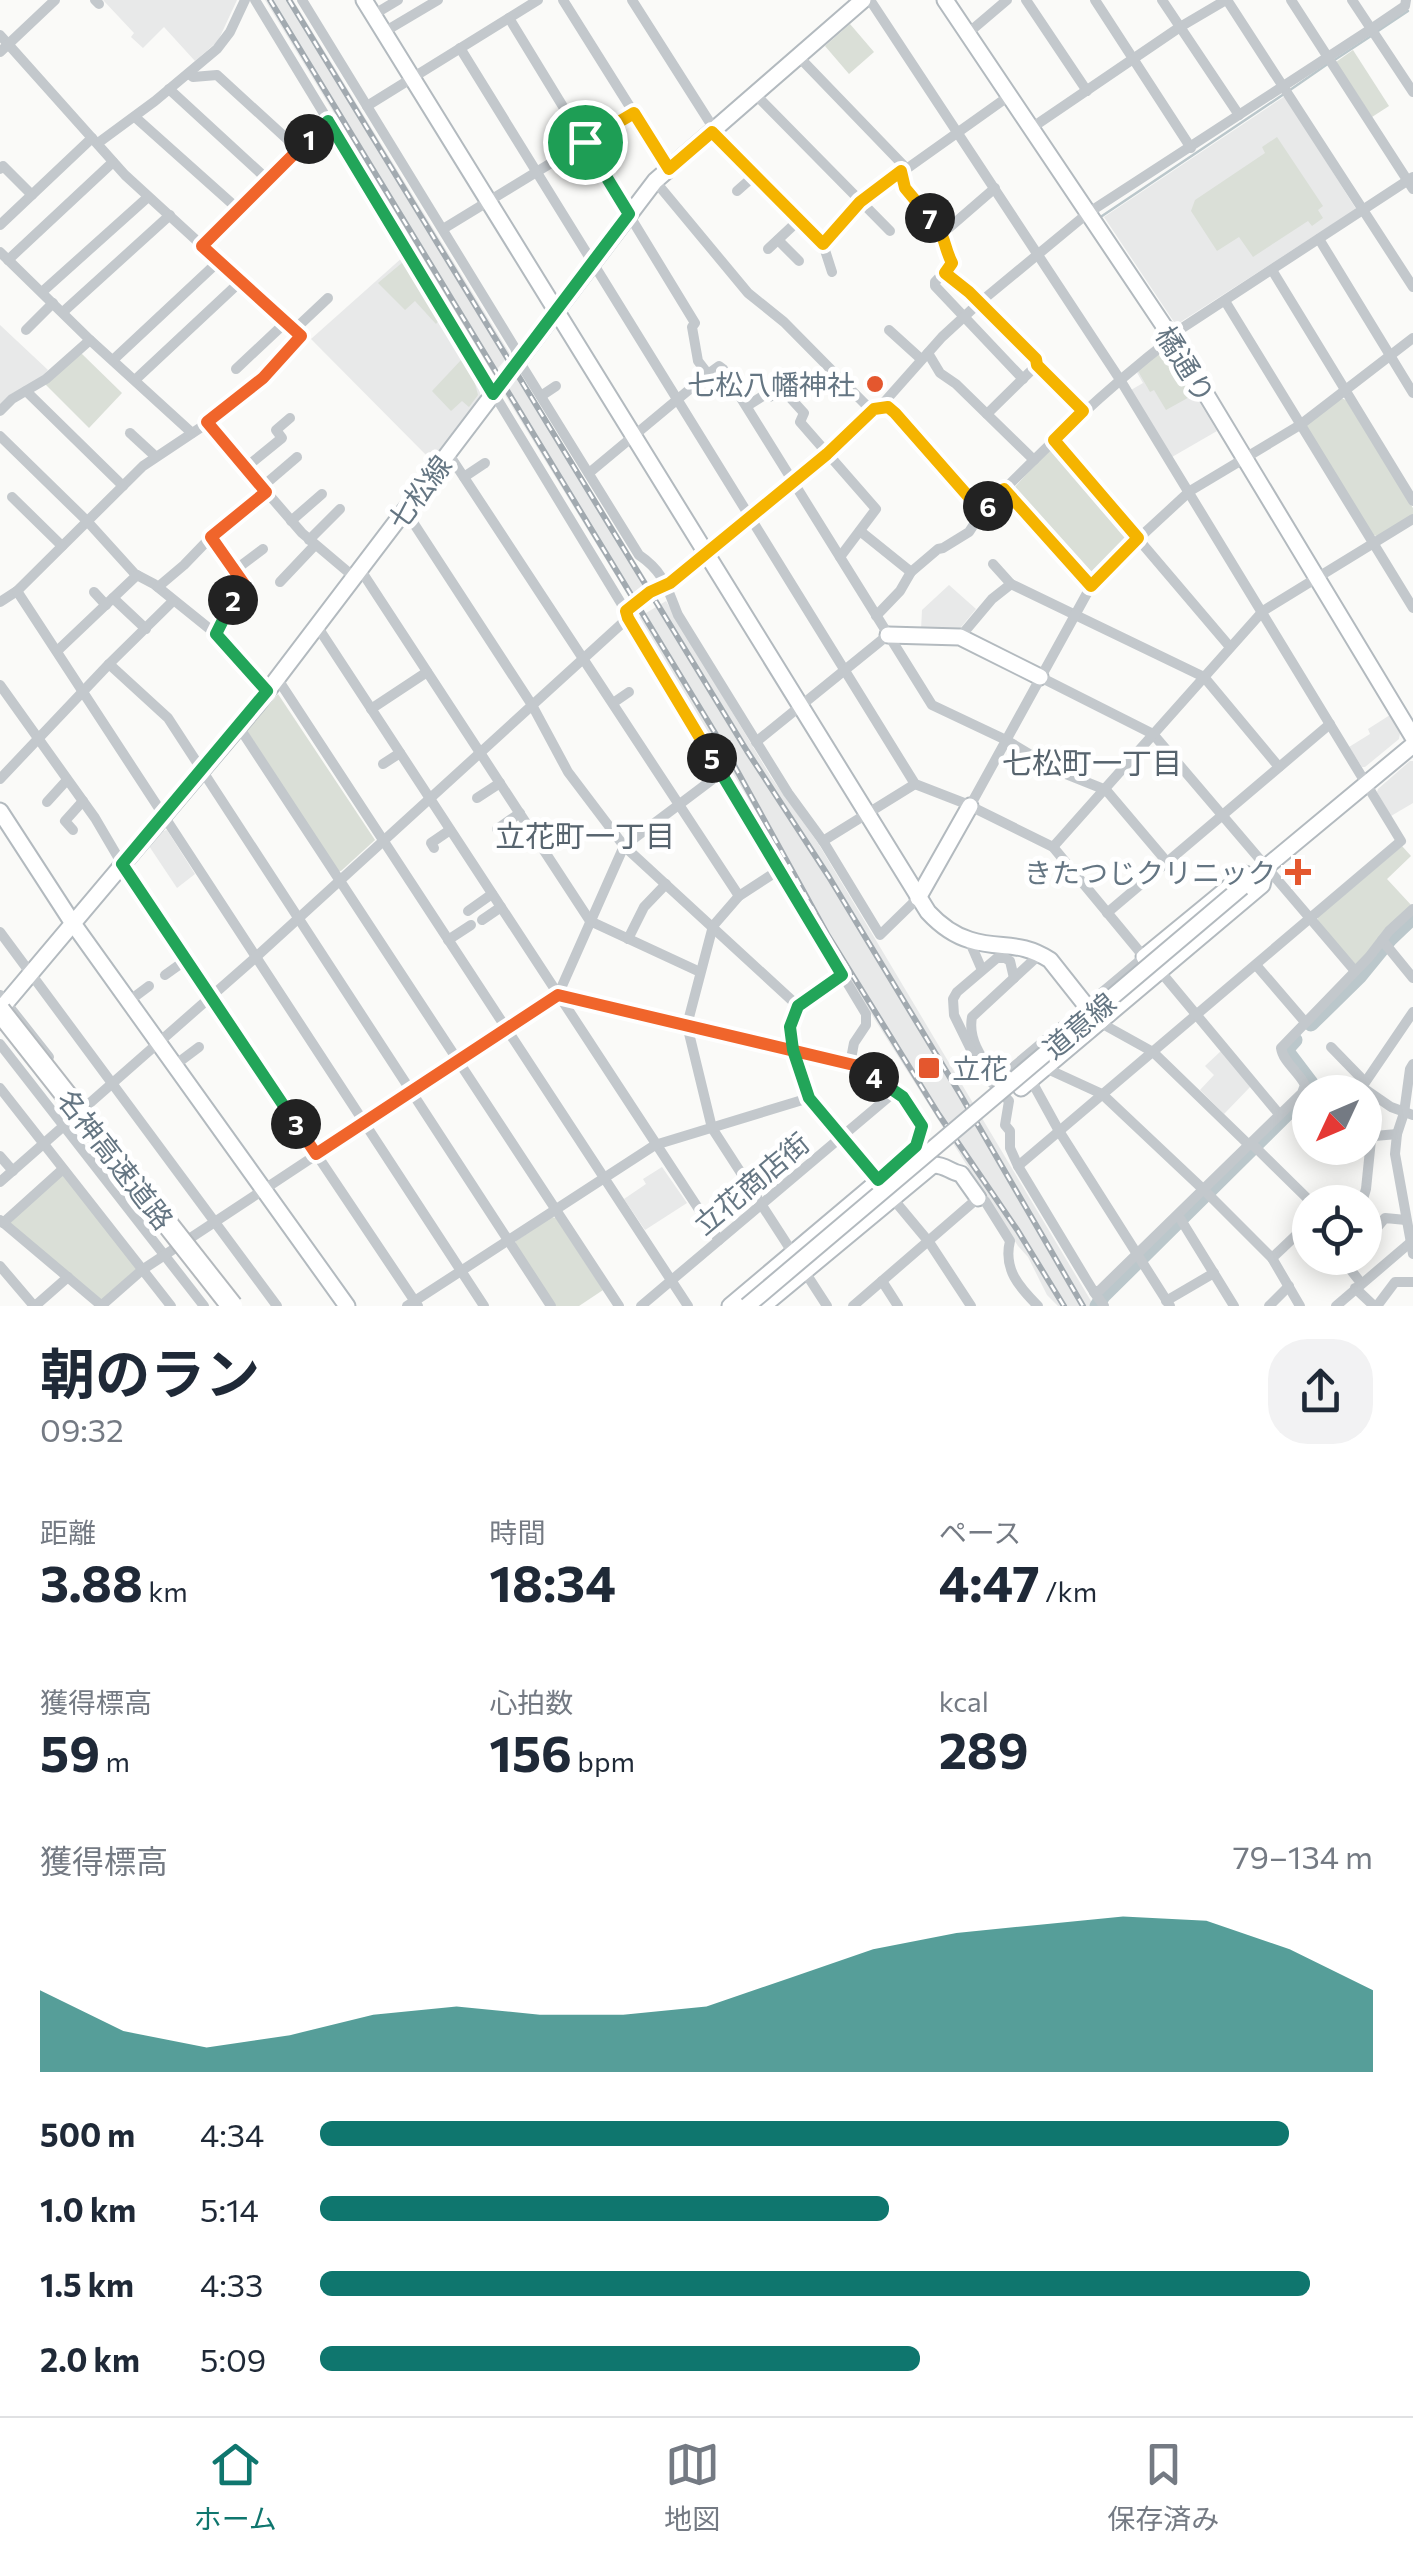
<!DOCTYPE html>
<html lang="ja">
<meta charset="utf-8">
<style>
:root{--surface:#fff;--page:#f2f2f3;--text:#1f2937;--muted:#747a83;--line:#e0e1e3;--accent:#0f766e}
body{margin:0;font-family:Commissioner,"Noto Sans JP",sans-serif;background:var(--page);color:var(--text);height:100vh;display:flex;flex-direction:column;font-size:38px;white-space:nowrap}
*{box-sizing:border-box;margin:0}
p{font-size:32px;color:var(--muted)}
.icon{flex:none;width:55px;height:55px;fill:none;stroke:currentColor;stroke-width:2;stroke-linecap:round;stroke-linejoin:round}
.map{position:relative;height:1306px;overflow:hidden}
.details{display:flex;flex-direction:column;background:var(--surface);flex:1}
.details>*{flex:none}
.needle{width:65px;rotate:226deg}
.buttons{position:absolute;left:1292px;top:1075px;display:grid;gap:20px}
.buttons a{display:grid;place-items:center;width:90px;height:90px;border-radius:50%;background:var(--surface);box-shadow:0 5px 25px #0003;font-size:50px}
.pin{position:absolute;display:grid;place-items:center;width:85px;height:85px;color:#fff;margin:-42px;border:5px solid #fff;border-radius:50%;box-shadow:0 2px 10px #0007}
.km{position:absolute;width:50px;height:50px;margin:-25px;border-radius:50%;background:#222;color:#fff;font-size:28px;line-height:50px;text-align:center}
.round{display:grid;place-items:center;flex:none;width:105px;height:105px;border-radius:40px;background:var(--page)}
.headline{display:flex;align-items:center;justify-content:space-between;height:170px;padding:0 40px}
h1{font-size:55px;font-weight:700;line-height:75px}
.stats{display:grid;grid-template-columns:repeat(3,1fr);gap:15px;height:170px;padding:10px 40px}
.stats div{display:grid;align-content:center}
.stats b{font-size:50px;font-weight:700}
.stats small{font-size:28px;font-weight:400}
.stats p{font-size:28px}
.chart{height:280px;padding:20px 40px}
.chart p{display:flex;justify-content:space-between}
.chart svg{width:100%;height:180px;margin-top:10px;fill:var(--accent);opacity:.7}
ul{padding:0 40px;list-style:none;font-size:32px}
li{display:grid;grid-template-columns:160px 120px 1fr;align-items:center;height:75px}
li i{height:25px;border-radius:12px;background:var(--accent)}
.tab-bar{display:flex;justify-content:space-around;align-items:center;height:140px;border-top:2px solid var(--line);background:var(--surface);font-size:28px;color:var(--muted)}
.tab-bar a{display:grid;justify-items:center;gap:5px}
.tab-bar .current{color:var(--accent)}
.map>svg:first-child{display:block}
.built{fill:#e8e9e9}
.green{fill:#dadfd7}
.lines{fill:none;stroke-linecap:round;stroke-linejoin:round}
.stream{stroke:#bbc7cb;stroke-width:2.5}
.river{stroke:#bbc7cb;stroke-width:15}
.secondary-casing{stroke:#b3babf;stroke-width:19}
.street{stroke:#c3c8cc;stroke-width:10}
.secondary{stroke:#fff;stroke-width:15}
.rail-casing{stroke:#a2aab0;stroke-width:6}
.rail{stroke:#fff;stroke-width:2.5;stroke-dasharray:8;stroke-linecap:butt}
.secondary-bridge-casing{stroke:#b3babf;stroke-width:19;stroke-linecap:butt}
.highway-bridge-casing{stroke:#b4b9bd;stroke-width:24;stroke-linecap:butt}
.secondary-bridge{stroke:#fff;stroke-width:15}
.highway-bridge{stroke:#fff;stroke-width:20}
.split-1-casing{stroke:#fff;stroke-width:20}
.split-2-casing{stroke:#fff;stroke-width:20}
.split-3-casing{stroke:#fff;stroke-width:20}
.split-4-casing{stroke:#fff;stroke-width:20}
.split-5-casing{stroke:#fff;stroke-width:20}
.split-6-casing{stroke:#fff;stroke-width:20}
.split-7-casing{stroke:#fff;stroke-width:20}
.split-8-casing{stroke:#fff;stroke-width:20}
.split-1{stroke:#22a559;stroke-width:12}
.split-2{stroke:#f0652b;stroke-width:12}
.split-3{stroke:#22a559;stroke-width:12}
.split-4{stroke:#f0652b;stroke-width:12}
.split-5{stroke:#22a559;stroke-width:12}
.split-6{stroke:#f5b400;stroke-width:12}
.split-7{stroke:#f5b400;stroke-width:12}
.split-8{stroke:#f5b400;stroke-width:12}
.poi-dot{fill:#e4572e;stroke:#fff;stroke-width:4}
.labels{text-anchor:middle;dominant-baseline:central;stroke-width:10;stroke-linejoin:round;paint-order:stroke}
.street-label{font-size:28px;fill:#657683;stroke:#fff}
.poi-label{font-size:28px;fill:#657683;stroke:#fff;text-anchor:end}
.neighbourhood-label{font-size:30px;fill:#57646e;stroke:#fff}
</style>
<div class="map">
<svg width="1413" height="1306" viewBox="0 0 1413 1306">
<rect width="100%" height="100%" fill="#fafaf8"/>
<g class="built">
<path d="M103,0H237L218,41L195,61L164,27L143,48L131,37L134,33Z"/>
<path d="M265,0H293L510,354L493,374Z"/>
<path d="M1285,96L1356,209L1176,325L1104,217Z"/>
<path d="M403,257L475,374L480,393V396L432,461L311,339Z"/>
<path d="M0,325L48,370L40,379L11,394L0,405Z"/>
<path d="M1163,348L1167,349L1217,431L1172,457L1131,390L1143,383L1136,371Z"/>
<path d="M520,374L649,584L630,599L505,395Z"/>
<path d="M949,585L976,609L957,632L921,630L922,610Z"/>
<path d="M666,601L771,777L818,843L1094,1306H1058L1047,1295L1028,1257L1018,1246L875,1020L636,619Z"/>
<path d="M1390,715L1400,733L1399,739L1365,767H1362L1349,747L1370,734L1368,729Z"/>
<path d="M1410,761H1413V803L1391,816L1377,792L1378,789Z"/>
<path d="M167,830L195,874L177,888L149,846L163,831Z"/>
<path d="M1221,1051L1251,1086L1224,1114L1200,1090L1214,1075L1205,1066Z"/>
<path d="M662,1167L687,1203L645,1230L624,1199L646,1184L643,1179Z"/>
</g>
<g class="green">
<path d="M850,24L874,52L849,74L825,46Z"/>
<path d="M1353,50L1389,106L1372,117L1336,62Z"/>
<path d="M1277,137L1323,206L1318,210L1323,218L1312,226L1308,221L1253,257L1239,237L1217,251L1191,211L1195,200L1265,153L1262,147Z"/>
<path d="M403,262L439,320L436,324L415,301L405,310L378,283Z"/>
<path d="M1162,350L1167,351L1193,395L1166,410L1154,390L1150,392L1138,371Z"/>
<path d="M81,353L122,393L89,428L45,384Z"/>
<path d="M462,359L473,376L478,395L469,407L462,401L451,411L432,391Z"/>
<path d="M1341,398L1346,400L1413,508V515L1377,536L1372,535L1306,429L1307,425Z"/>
<path d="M1051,447L1056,448L1129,533V539L1091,577L1086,576L1014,494L1013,489Z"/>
<path d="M278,694L375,840L341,871H338L247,731Z"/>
<path d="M1402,846L1411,856L1387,879L1412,906L1357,966L1317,922L1318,917Z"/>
<path d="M62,1174L137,1268L101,1301L10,1223Z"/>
<path d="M552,1217L556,1218L603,1290L579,1306H556L515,1244L516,1241Z"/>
</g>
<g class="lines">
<g class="stream">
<path d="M1378,31L1408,11"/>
<path d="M1336,59L1371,36"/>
<path d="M1290,90L1329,63"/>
<path d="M1102,216L1284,94"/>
</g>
<g class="river">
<path d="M1311,1024L1359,977L1390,939L1413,917"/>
<path d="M1097,1306L1103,1296L1304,1097L1311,1089V1083L1286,1050L1295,1040"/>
</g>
<g class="secondary-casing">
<g id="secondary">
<path d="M364,0L928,912C940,925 953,935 970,940C1002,950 1019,940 1050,960L1099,1022"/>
<path d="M945,0L1172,338L1413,737"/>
<path d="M888,635L960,637L1040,677"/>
<path d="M0,811L72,922L347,1306"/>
<path d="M1242,887L1413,745"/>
<path d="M918,898L970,806"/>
<path d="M1144,957L1245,874"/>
<path d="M0,1010L257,705L655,181L863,0"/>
<path d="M1021,1088L1262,885L1266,868"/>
<path d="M730,1306L908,1156L916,1146L933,1165C947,1165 949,1172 961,1174L978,1198"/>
<path d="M763,1306L933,1165"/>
</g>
</g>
<g class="street">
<path d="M95,0L99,4"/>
<path d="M255,0L624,608L628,618L866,1014V1025L854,1043L850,1064"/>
<path d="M302,0L515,348L522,366L639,555C664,572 667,588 678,615L788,793L823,841L880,935L918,898"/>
<path d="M563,0L669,169"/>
<path d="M632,0L714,129"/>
<path d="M870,0L1119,378L1401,841L1018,1166"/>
<path d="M1026,0L1087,91"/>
<path d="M1095,0L1191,148"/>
<path d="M1162,0L1239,115"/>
<path d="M1227,0L1413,287"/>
<path d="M1291,0L1413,189"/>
<path d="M1352,0L1413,92"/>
<path d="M373,15L398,0"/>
<path d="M509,18L695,323L692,327L698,361L708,374L719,366L723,369L932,705L1006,740L1056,770L1106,790L1167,862"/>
<path d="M384,32L438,0"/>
<path d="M967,34L1007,0"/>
<path d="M0,35L125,175L301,336L252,388L203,426L143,466L17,591L0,602"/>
<path d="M460,48L915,784L964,803L1053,847L1144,957L1006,1073H994C980,1058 968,1037 972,1017L1040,954"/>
<path d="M0,52L55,0"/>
<path d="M798,56L906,168"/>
<path d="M189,74L193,77L217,75L299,150"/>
<path d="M169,89L268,180"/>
<path d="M754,93L890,231"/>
<path d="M367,106L538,0"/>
<path d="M135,117L238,209"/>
<path d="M1030,129L1180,27L1226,0"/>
<path d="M712,132L823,244L832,272"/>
<path d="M98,143L155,101L217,49L230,32L245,0"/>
<path d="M0,169L3,166L32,195"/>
<path d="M901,171L905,188L913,199L943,233L945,248L953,263L935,282V286L1023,379"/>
<path d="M655,181L748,293L784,322L867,406L874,409L888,407L895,413L982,512C1043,450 1103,391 1172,338"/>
<path d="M737,191L754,176"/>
<path d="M0,225L92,138"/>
<path d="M443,229L633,113"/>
<path d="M943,233L995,188"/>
<path d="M1319,239L1413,393"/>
<path d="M778,240L799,261"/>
<path d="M823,244L860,202L1009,96"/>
<path d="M202,245L328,121"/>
<path d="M768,249L799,220"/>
<path d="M0,252L90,340L192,433"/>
<path d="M8,260L113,162"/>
<path d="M1272,270L1413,501"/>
<path d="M945,273L969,293L1036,359L1037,365L987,414"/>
<path d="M42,292L148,197"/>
<path d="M1225,301L1413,608"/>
<path d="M63,312L170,215"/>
<path d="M26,330L53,303"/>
<path d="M294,330L328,298"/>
<path d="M889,330L921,359"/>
<path d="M1170,336L1413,177"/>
<path d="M928,353L940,373L956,384L1034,460"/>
<path d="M113,360L219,261"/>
<path d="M1037,365L1083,411"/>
<path d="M236,369L286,322"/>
<path d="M135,380L241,281"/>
<path d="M26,391L123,486"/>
<path d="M541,396L556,386"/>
<path d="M747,406L766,394L769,397L784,391L804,413L800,422L876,509L840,557"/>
<path d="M879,408L942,337L979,303L1088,213L1371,29L1405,6L1406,0"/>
<path d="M0,411L12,399L46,379L90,340"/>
<path d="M207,423L302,533L354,577"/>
<path d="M130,433L155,456"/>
<path d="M0,436L87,521L135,574L154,584L216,634L267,691"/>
<path d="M1054,440L1230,647"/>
<path d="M448,453L739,896"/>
<path d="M245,468L282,438L276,430L290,418"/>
<path d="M589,473L708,374"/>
<path d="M464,477L485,463"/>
<path d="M262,487L297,457"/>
<path d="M1004,489L1091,586"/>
<path d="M12,497L62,546"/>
<path d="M405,510L532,705L568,772L624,846L798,1006"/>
<path d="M291,521L322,494"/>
<path d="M860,531L911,572"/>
<path d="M211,537L244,584L237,592L216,634"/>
<path d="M309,540L340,509"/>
<path d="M993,564L1011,584"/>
<path d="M360,569L590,921L700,972"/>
<path d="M235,570L263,549"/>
<path d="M280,582L315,545"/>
<path d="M158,587L184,565L211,537L266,493"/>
<path d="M17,591L484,1306"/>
<path d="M94,592L106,605"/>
<path d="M113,598L146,629"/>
<path d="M626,611L651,592L669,583L827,454L874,409"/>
<path d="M876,616L900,591L911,572L938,549L943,548L969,532L982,512"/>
<path d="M317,626L719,1240"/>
<path d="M960,637L992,599L1011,584L1204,677L1279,767"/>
<path d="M57,651L137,575"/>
<path d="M109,664L168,718L551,1306"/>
<path d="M1040,677L1153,734L1355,971"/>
<path d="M277,678L688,1306"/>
<path d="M0,685L95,818L122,864L418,1306"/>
<path d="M613,703L629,692"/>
<path d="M371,709L427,672"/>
<path d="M239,727L619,1306"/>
<path d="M756,742L888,635"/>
<path d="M383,764L400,753"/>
<path d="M0,779L109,664L173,601"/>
<path d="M477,798L500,783"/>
<path d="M47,802L67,780"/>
<path d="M970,806L1091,586L1139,538L1190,491L1300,425L1413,338"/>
<path d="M497,829L520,813"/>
<path d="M73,830L65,821L83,801"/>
<path d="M823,841L915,784"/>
<path d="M1053,847L1263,611L1413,519"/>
<path d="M434,848L431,843L450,830"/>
<path d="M779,870L739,896L713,926L687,1025L712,1128L827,1306"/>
<path d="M468,911L492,894"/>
<path d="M1107,913L1330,724"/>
<path d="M482,920L501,907"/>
<path d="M0,932L277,1306"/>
<path d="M628,939L644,907L666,884"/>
<path d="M448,940L471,925"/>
<path d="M969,940L982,970"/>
<path d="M1382,940L1413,978"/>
<path d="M1256,965L1305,1022"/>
<path d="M1160,971L1279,1114"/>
<path d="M165,975L186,960"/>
<path d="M842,975L798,1006L790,1027L793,1050L809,1098L929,1242L971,1306"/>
<path d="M0,995L49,1057"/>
<path d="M559,995L857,1066L903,1097L922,1127L916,1146"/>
<path d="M129,1001L149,986"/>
<path d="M1413,1012L1362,1087L1391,1107L1413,1115"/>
<path d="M1099,1022L1153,1052L1249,1145"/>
<path d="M0,1044L204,1306"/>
<path d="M1331,1047L1365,1082"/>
<path d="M1413,1064L1410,1069L1404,1113L1397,1134L1395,1154L1413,1254"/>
<path d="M175,1065L199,1047"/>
<path d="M1041,1066L1102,1094L1206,1192L1272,1258L1300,1306"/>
<path d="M1031,1080L1059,1131L1170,1306"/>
<path d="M995,1086L1009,1101L1005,1125L1010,1131V1148L1018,1166L1086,1279L1094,1292L1100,1290L1302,1093L1305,1085C1299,1072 1283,1062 1281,1048L1369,957L1389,931L1413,909"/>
<path d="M0,1088L171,1306"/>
<path d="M1002,1088L995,1086L982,1072L954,1015L953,999L957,992L997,958H1005L1010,961L1014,978"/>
<path d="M1251,1143L1311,1202"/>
<path d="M0,1156L13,1171"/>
<path d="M0,1182L256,957L628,618"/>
<path d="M1362,1202L1366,1189L1371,1140L1375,1136L1397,1134"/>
<path d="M1178,1215L1234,1306"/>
<path d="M0,1220L102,1306"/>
<path d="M3,1223L63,1169"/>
<path d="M1365,1242L1385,1218L1406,1220"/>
<path d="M1272,1258L1310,1222"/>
<path d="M1346,1258L1343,1260L1361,1283"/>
<path d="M0,1266L34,1306"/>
<path d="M882,1281L898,1306"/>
<path d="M1355,1288L1374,1306"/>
<path d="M1094,1292L1104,1306"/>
<path d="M1166,1301L1214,1273"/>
<path d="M35,1306L68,1277"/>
<path d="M101,1306L142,1270L558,995L624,846L721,773"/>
<path d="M407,1306L655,1145L809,1098"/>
<path d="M641,1306L891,1095"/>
<path d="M853,1306L978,1198L985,1201L1010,1241C1003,1269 1019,1287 1038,1306"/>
<path d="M1269,1306L1289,1286"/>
<path d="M1336,1306L1411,1242"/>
<path d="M1377,1306L1395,1282H1413"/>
</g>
<use href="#secondary" class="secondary"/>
<g class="rail-casing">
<g id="rail">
<path d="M270,0L729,756L827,934L939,1115L1018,1231L1064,1306"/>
<path d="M289,0L747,751L829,877L960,1094L1083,1306"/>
</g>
</g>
<use href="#rail" class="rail"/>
<g class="secondary-bridge-casing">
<path id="secondary-bridge" d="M747,1306L1242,887"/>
</g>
<g class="highway-bridge-casing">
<path id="highway-bridge" d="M0,1011L232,1306"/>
</g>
<use href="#secondary-bridge" class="secondary-bridge"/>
<use href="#highway-bridge" class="highway-bridge"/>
</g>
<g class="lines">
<g class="split-1-casing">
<path id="split-1" d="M309,139L328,121L493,394L629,214L585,142"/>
</g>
<g class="split-2-casing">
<path id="split-2" d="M233,600L244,584L211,537L266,492L207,422L263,378L301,336L202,246L309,139"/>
</g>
<g class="split-3-casing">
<path id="split-3" d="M233,600L216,634L267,691L122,864L296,1124"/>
</g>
<g class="split-4-casing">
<path id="split-4" d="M296,1124L316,1154L558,995L858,1066L874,1077"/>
</g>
<g class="split-5-casing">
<path id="split-5" d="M712,758L842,975L798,1006L790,1027L793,1050L809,1098L878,1180L916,1146L922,1126L903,1097L874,1077"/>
</g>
<g class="split-6-casing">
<path id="split-6" d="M712,758L628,618L626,611L650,592L670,583L827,454L874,409L888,407L895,413L982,512L988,506"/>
</g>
<g class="split-7-casing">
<path id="split-7" d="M930,218C947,236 942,243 952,263L945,273L969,292L1036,359L1037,365L1083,411L1054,440L1138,538L1091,586L1004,489L988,506"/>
</g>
<g class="split-8-casing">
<path id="split-8" d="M585,142L634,113L669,169L712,132L823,244L860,202L901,171L905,188L930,218"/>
</g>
<use href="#split-1" class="split-1"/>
<use href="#split-2" class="split-2"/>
<use href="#split-3" class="split-3"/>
<use href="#split-4" class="split-4"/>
<use href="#split-5" class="split-5"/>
<use href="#split-6" class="split-6"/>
<use href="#split-7" class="split-7"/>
<use href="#split-8" class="split-8"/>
</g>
<g class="poi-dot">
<circle cx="875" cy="384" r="10"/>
<path d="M1293 857h10v10h10v10h-10v10h-10v-10h-10v-10h10z"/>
<rect x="917" y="1056" width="24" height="24" rx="5"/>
</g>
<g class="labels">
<g class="street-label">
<text transform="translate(1186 364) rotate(58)">橘通り</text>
<text transform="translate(419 492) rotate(-53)">七松線</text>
<text transform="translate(1079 1025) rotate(-40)">道意線</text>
<text transform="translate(116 1159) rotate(52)">名神高速道路</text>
<text transform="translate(751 1183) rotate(-40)">立花商店街</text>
</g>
<g class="poi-label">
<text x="855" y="384">七松八幡神社</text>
<text x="1276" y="872">きたつじクリニック</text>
<text x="952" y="1068" text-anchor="start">立花</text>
</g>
<g class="neighbourhood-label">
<text x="1092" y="761">七松町一丁目</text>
<text x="585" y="834">立花町一丁目</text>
</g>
</g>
</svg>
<div class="buttons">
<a><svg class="needle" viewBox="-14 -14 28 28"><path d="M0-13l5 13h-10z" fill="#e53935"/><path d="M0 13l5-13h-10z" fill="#747a83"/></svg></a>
<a><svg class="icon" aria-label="locate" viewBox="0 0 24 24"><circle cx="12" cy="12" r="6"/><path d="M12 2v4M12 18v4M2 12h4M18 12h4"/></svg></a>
</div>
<div class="pin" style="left:585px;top:142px;background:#1e9e55"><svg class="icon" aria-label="arrive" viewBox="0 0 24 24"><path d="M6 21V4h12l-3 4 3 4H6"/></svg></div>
<b class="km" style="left:309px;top:139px">1</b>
<b class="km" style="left:233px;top:600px">2</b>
<b class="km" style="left:296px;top:1124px">3</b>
<b class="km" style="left:874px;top:1077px">4</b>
<b class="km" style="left:712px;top:758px">5</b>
<b class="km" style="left:988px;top:506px">6</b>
<b class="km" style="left:930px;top:218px">7</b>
</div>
<section class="details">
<div class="headline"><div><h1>朝のラン</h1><p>09:32</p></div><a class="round"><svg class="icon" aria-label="share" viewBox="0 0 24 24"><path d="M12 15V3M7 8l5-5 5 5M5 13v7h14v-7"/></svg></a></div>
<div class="stats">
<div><p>距離</p><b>3.88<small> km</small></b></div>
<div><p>時間</p><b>18:34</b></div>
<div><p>ペース</p><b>4:47<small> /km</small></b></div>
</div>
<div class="stats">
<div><p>獲得標高</p><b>59<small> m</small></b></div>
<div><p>心拍数</p><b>156<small> bpm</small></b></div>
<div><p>kcal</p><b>289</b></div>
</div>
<div class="chart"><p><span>獲得標高</span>79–134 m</p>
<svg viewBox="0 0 160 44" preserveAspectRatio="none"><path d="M0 44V24L10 34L20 38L30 35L40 30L50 28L60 30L70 30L80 28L90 21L100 14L110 10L120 8L130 6L140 7L150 14L160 24V44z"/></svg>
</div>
<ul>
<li><b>500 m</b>4:34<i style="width:92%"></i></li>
<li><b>1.0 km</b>5:14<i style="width:54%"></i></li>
<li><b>1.5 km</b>4:33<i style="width:94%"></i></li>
<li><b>2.0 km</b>5:09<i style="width:57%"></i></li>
</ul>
</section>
<nav class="tab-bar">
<a class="current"><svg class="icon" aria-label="home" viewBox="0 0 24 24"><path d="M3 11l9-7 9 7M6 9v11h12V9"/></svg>ホーム</a>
<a><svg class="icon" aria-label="map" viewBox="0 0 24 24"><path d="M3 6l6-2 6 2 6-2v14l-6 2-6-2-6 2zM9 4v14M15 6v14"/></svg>地図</a>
<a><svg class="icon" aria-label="saved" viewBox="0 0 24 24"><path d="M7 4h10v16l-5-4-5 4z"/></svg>保存済み</a>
</nav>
